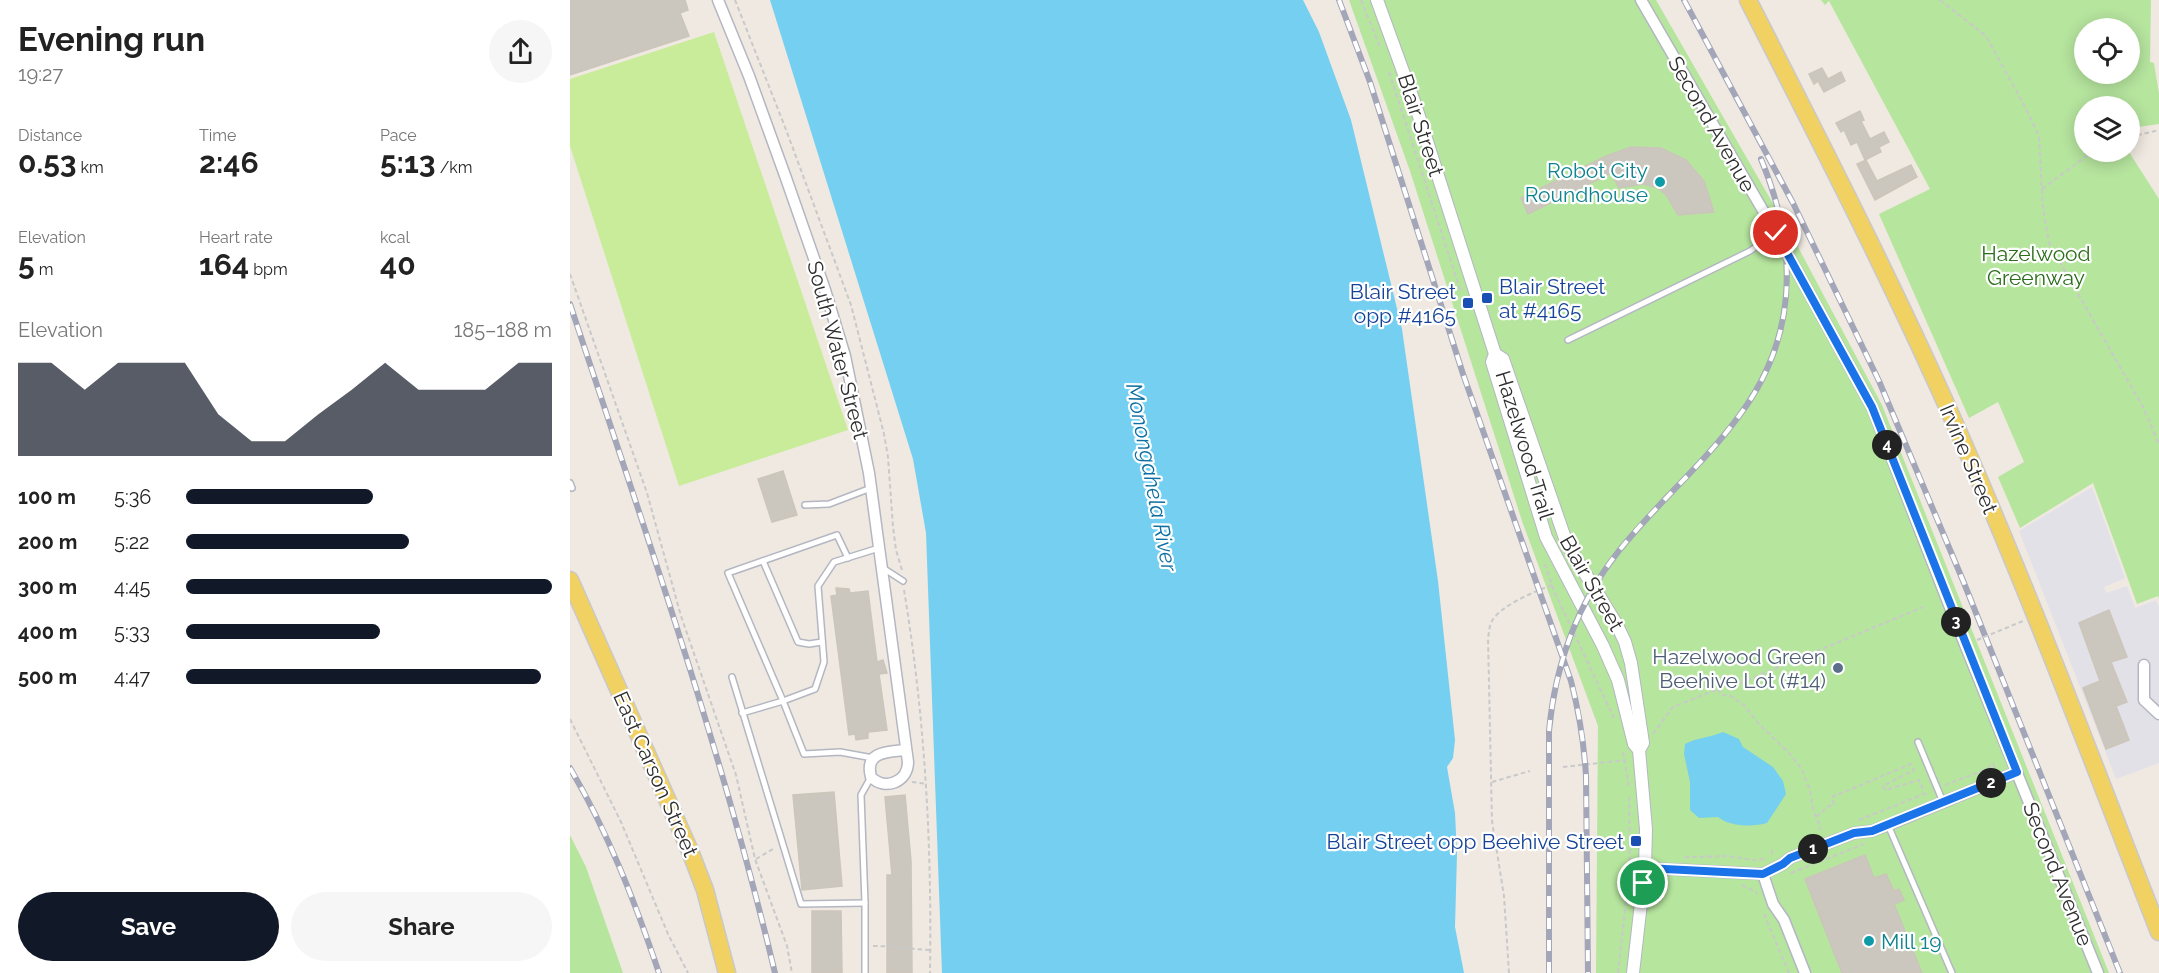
<!DOCTYPE html>
<meta charset="utf-8">
<style>
:root{--surface:#fff;--page:#f6f6f6;--text:#222;--muted:#767676;--accent:#111827}
body{margin:0;font-family:Raleway,sans-serif;background:var(--page);color:var(--text);height:100vh;display:flex;flex-direction:column;font-size:22px;white-space:nowrap}
*{box-sizing:border-box;margin:0}
p{font-size:20px;color:var(--muted)}
.icon{flex:none;width:33px;height:33px;fill:none;stroke:currentColor;stroke-width:2;stroke-linecap:round;stroke-linejoin:round}
.map{position:relative;flex:1;overflow:hidden}
.side{display:flex;flex-direction:column;background:var(--surface);width:570px}
.side>*{flex:none}
.tools{position:absolute;left:1504px;top:18px;display:grid;gap:12px}
.tools a{display:grid;place-items:center;width:66px;height:66px;border-radius:50%;background:var(--surface);box-shadow:0 3px 15px #0003;font-size:30px}
.pin{position:absolute;display:grid;place-items:center;width:51px;height:51px;color:#fff;margin:-26px;border:3px solid #fff;border-radius:50%;box-shadow:0 2px 6px #0007}
.km{position:absolute;width:30px;height:30px;margin:-15px;border-radius:50%;background:#222;color:#fff;font-size:16px;line-height:30px;text-align:center}
.round{display:grid;place-items:center;flex:none;width:63px;height:63px;border-radius:32px;background:var(--page)}
.head{display:flex;align-items:center;justify-content:space-between;height:102px;padding:0 18px}
h1{font-size:33px;font-weight:700;line-height:45px}
.stats{display:grid;grid-template-columns:repeat(3,1fr);gap:9px;height:102px;padding:6px 18px}
.stats div{display:grid;align-content:center}
.stats b{font-size:30px;font-weight:700}
.stats small{font-size:16px;font-weight:400}
.stats p{font-size:16px}
.chart{height:168px;padding:12px 18px}
.chart p{display:flex;justify-content:space-between}
.chart svg{width:100%;height:108px;margin-top:6px;fill:var(--accent);opacity:.7}
.primary-button{display:flex;gap:12px;margin-top:auto;padding:12px 18px}
.primary-button a{flex:1;height:69px;border-radius:36px;background:var(--accent);color:#fff;font-size:24px;font-weight:700;line-height:69px;text-align:center}
.primary-button a+a{background:var(--page);color:var(--text)}
ul{padding:0 18px;list-style:none;font-size:20px}
li{display:grid;grid-template-columns:96px 72px 1fr;align-items:center;height:45px}
li i{height:15px;border-radius:8px;background:var(--accent)}
main{display:flex;flex:1;min-height:0}
.map>svg:first-child{display:block}
.industrial{fill:#e3e1e8}
.green{fill:#b6e59e;fill-rule:evenodd}
.pitch{fill:#c9ec9a}
.water{fill:#75cff0}
.building{fill:#cbc7bf;stroke:#cbc5ba;stroke-width:1.5}
.lines{fill:none;stroke-linecap:round;stroke-linejoin:round}
.service-casing{stroke:#b4b7c1;stroke-width:8}
.minor-casing{stroke:#b4b7c1;stroke-width:13}
.tertiary-casing{stroke:#b4b7c1;stroke-width:14}
.primary-casing{stroke:#c9c9c9;stroke-width:19}
.path{stroke:#c9c9c9;stroke-width:2;stroke-dasharray:4.5 3;stroke-linecap:butt}
.service{stroke:#fff;stroke-width:5}
.minor{stroke:#fff;stroke-width:10}
.tertiary{stroke:#fff;stroke-width:12}
.primary{stroke:#f2d163;stroke-width:16}
.rail-casing{stroke:#a3a6b8;stroke-width:6}
.rail{stroke:#fff;stroke-width:4;stroke-dasharray:11;stroke-linecap:butt}
.path-bridge{stroke:#c9c9c9;stroke-width:2;stroke-dasharray:4.5 3;stroke-linecap:butt}
.route-casing{stroke:#fff;stroke-width:12}
.route{stroke:#1a73e8;stroke-width:8}
.culture-dot{fill:#0f9aa8;stroke:#fff;stroke-width:2}
.transit-dot{fill:#1a4fb4;stroke:#fff;stroke-width:2}
.service-dot{fill:#5c6f8a;stroke:#fff;stroke-width:2}
.labels{text-anchor:middle;dominant-baseline:central;stroke-width:4.5;stroke-linejoin:round;paint-order:stroke}
.street-label{font-size:21px;fill:#2e2e2e;stroke:#fff}
.culture-label{font-size:21px;fill:#0d838f;stroke:#fff;text-anchor:end}
.park-label{font-size:21px;fill:#2c6e1b;stroke:#fff}
.transit-label{font-size:21px;fill:#164399;stroke:#fff;text-anchor:end}
.service-label{font-size:21px;fill:#4e5e75;stroke:#fff;text-anchor:end}
.water-label{font-size:22px;font-style:italic;fill:#0d6fa3;stroke:#fff}
</style>
<main>
<section class="side">
<div class="head"><div><h1>Evening run</h1><p>19:27</p></div><a class="round"><svg class="icon" aria-label="share" viewBox="0 0 24 24"><path d="M12 15V3M7 8l5-5 5 5M5 13v7h14v-7"/></svg></a></div>
<div class="stats">
<div><p>Distance</p><b>0.53<small> km</small></b></div>
<div><p>Time</p><b>2:46</b></div>
<div><p>Pace</p><b>5:13<small> /km</small></b></div>
</div>
<div class="stats">
<div><p>Elevation</p><b>5<small> m</small></b></div>
<div><p>Heart rate</p><b>164<small> bpm</small></b></div>
<div><p>kcal</p><b>40</b></div>
</div>
<div class="chart"><p><span>Elevation</span>185–188 m</p>
<svg viewBox="0 0 160 44" preserveAspectRatio="none"><path d="M0 44V6L10 6L20 17L30 6L40 6L50 6L60 27L70 38L80 38L90 27L100 17L110 6L120 17L130 17L140 17L150 6L160 6V44z"/></svg>
</div>
<ul>
<li><b>100 m</b>5:36<i style="width:51%"></i></li>
<li><b>200 m</b>5:22<i style="width:61%"></i></li>
<li><b>300 m</b>4:45<i style="width:100%"></i></li>
<li><b>400 m</b>5:33<i style="width:53%"></i></li>
<li><b>500 m</b>4:47<i style="width:97%"></i></li>
</ul>
<div class="primary-button"><a>Save</a><a>Share</a></div>
</section>
<div class="map">
<svg width="1589" height="973" viewBox="0 0 1589 973">
<rect width="100%" height="100%" fill="#efe9e1"/>
<path class="industrial" d="M1522,487L1555,578L1534,587L1536,593L1557,586L1565,608L1586,600L1589,607V763L1546,779L1449,531Z"/>
<g class="green">
<path d="M779,0H1086L1228,247L1312,405L1539,973H1026L1028,726L952,521L840,171Z"/>
<path d="M1251,0H1581L1580,62L1584,63L1589,94V124L1568,127L1560,132V106H1515V152H1559L1589,199V599L1588,596L1567,604L1523,483L1450,528L1428,477L1454,462L1428,402L1399,418L1309,214L1360,189L1259,1L1255,5ZM1515,28H1560V74H1515Z"/>
<path d="M0,835L16,867L53,973H0Z"/>
</g>
<path class="pitch" d="M144,32L278,430L109,486L0,146V79Z"/>
<g class="water">
<path d="M200,0H733L749,32L781,120L832,329L868,581L885,740L883,758L877,767L885,813L887,854L885,927L894,973H372L356,533L343,459Z"/>
<path d="M1153,732L1169,739L1173,747L1203,767L1213,781L1216,794L1197,823C1184,827 1160,827 1148,817L1129,818L1120,810V782L1114,754L1115,744C1126,738 1141,737 1153,732Z"/>
</g>
<g class="building">
<path d="M0,0H115L118,10L110,13L119,36L0,75Z"/>
<path d="M1252,68L1258,79L1271,72L1275,81L1254,92L1248,81L1244,84L1239,74Z"/>
<path d="M1290,111L1294,120L1291,121L1300,139L1314,132L1319,142L1309,147L1311,152L1295,160L1287,142L1281,145L1274,130L1271,132L1266,123Z"/>
<path d="M1061,147L1091,148L1116,160L1134,181L1144,212L1108,215L1097,196L1088,188L1073,184L1049,188L1041,173L958,214L951,198L1034,157Z"/>
<path d="M1296,160L1307,181L1341,165L1347,177L1305,200L1287,164Z"/>
<path d="M213,471L227,515L202,522L188,479Z"/>
<path d="M266,588L279,589L280,593L298,591L307,662L313,660L317,673L309,674L317,730L298,732V738L286,740L285,734L279,735L261,596L267,595Z"/>
<path d="M1539,610L1557,657L1541,662L1557,702L1546,706L1559,740L1536,749L1513,688L1530,681L1509,623Z"/>
<path d="M264,792L272,886L232,890L223,795Z"/>
<path d="M335,795L341,861L342,973H317V875H322L315,797Z"/>
<path d="M1295,855L1304,878L1316,874L1324,891L1329,889L1334,900L1324,904L1352,973H1272L1235,879Z"/>
<path d="M242,911H271L272,973H242Z"/>
</g>
<g class="lines">
<g class="service-casing">
<g id="service">
<path d="M998,340L1180,251L1206,233"/>
<path d="M0,483L2,488"/>
<path d="M235,505L259,504L301,488"/>
<path d="M193,561L228,642L239,644L252,642"/>
<path d="M313,568L333,581"/>
<path d="M162,677L231,904L295,903"/>
<path d="M172,713L213,701L158,573L267,535L278,558"/>
<path d="M1348,742L1373,802"/>
<path d="M303,758L270,752L234,754L213,701L245,689L254,662L248,586L264,562L309,548"/>
<path d="M1318,825L1382,973"/>
<path d="M295,973V903L291,795L301,777"/>
</g>
</g>
<g class="minor-casing">
<g id="minor">
<path d="M148,0L179,76L217,181L255,290L275,356L299,473L338,762C338,782 315,791 301,777C294,751 318,752 336,750"/>
<path d="M1071,0L1206,233L1302,407L1381,610L1528,973"/>
<path d="M1574,665V700L1589,714"/>
<path d="M1075,868L1193,874L1213,864L1220,858L1284,833L1302,831L1318,825L1447,772"/>
<path d="M1193,874L1203,904L1214,920L1235,973"/>
</g>
</g>
<g class="tertiary-casing">
<g id="tertiary">
<path d="M807,0L846,107L925,354L922,362L976,537L1033,646L1048,680L1064,744L1069,750"/>
<path d="M925,354L933,359L997,544L1047,625L1055,642L1061,663L1073,743L1069,750L1076,829L1075,868L1063,973"/>
</g>
</g>
<g class="primary-casing">
<g id="primary">
<path d="M1178,0C1255,151 1332,301 1399,456C1467,613 1527,773 1589,932"/>
<path d="M0,580L120,851L135,890L157,973"/>
</g>
</g>
<g class="path">
<path d="M165,0L215,127L281,305L314,434L318,457L323,527L326,550L332,570"/>
<path d="M791,0L810,47"/>
<path d="M1370,0L1416,36L1454,105L1469,136L1473,209L1479,243L1573,407L1589,444"/>
<path d="M819,72L891,292"/>
<path d="M1560,137L1589,130"/>
<path d="M1472,189L1522,152"/>
<path d="M0,274L77,493L111,616L166,775L185,859L217,946L222,973"/>
<path d="M975,564L984,591L1044,718"/>
<path d="M334,590C355,717 362,845 360,973"/>
<path d="M1394,609L1401,625"/>
<path d="M1148,689L1151,695L1161,696L1174,705L1188,723L1219,753L1231,768L1240,790L1243,808L1251,830"/>
<path d="M0,719L51,822L98,934L118,973"/>
<path d="M1083,734L1103,707L1148,689L1168,684L1353,607"/>
<path d="M1053,752L1059,788"/>
<path d="M993,767L1056,760"/>
<path d="M342,782L357,784"/>
<path d="M922,782L960,771"/>
<path d="M1375,785L1417,769L1423,764L1425,769"/>
<path d="M1246,817L1259,806L1264,805L1262,797L1341,764L1344,770L1313,786L1315,790L1349,780L1353,789"/>
<path d="M1289,820L1359,792"/>
<path d="M1201,850L1203,856"/>
<path d="M1115,857L1159,856L1183,860L1195,859"/>
<path d="M186,859L205,848"/>
<path d="M1221,873L1294,844"/>
<path d="M1085,884L1100,882"/>
<path d="M1172,885L1186,892L1187,894"/>
<path d="M1194,914L1219,973"/>
<path d="M303,946C323,946 340,949 360,950"/>
<path d="M939,973L934,896L922,821L918,638C919,633 919,628 921,623C927,607 967,590 983,585"/>
<path d="M1048,973L1060,865L1059,794"/>
</g>
<use href="#service" class="service"/>
<use href="#minor" class="minor"/>
<use href="#tertiary" class="tertiary"/>
<use href="#primary" class="primary"/>
<g class="rail-casing">
<g id="rail">
<path d="M769,0L800,82L893,374L1001,681C1009,712 1014,743 1016,776L1018,973"/>
<path d="M1114,0L1223,203L1309,381L1394,583L1550,973"/>
<path d="M0,304C73,525 151,746 205,973"/>
<path d="M0,768C38,832 65,902 89,973"/>
<path d="M979,973V731C985,666 1007,604 1048,552C1086,504 1133,465 1169,416C1229,336 1228,248 1191,159"/>
</g>
</g>
<use href="#rail" class="rail"/>
<path class="path-bridge" d="M1407,640L1453,621"/>
</g>
<g class="lines">
<g class="route-casing">
<path id="route" d="M1073,883L1075,868L1193,874L1213,864L1220,858L1284,833L1302,831L1447,772L1302,407L1206,233"/>
</g>
<use href="#route" class="route"/>
</g>
<g class="culture-dot">
<circle cx="1090" cy="182" r="6"/>
<circle cx="1299" cy="941" r="6"/>
</g>
<g class="transit-dot">
<rect x="911" y="292" width="12" height="12" rx="3"/>
<rect x="892" y="297" width="12" height="12" rx="3"/>
<rect x="1060" y="835" width="12" height="12" rx="3"/>
</g>
<circle class="service-dot" cx="1268" cy="668" r="6"/>
<g class="labels">
<g class="street-label">
<text transform="translate(1142 124) rotate(60)">Second Avenue</text>
<text transform="translate(851 125) rotate(72)">Blair Street</text>
<text transform="translate(268 350) rotate(75)">South Water Street</text>
<text transform="translate(955 445) rotate(73)">Hazelwood Trail</text>
<text transform="translate(1399 459) rotate(67)">Irvine Street</text>
<text transform="translate(1022 583) rotate(60)">Blair Street</text>
<text transform="translate(86 774) rotate(66)">East Carson Street</text>
<text transform="translate(1488 874) rotate(68)">Second Avenue</text>
</g>
<g class="culture-label">
<text x="1078" y="170">Robot City<tspan x="1078" dy="24">Roundhouse</tspan></text>
<text x="1311" y="941" text-anchor="start">Mill 19</text>
</g>
<g class="park-label">
<text x="1466" y="253">Hazelwood<tspan x="1466" dy="24">Greenway</tspan></text>
</g>
<g class="transit-label">
<text x="929" y="286" text-anchor="start">Blair Street<tspan x="929" dy="24">at #4165</tspan></text>
<text x="886" y="291">Blair Street<tspan x="886" dy="24">opp #4165</tspan></text>
<text x="1054" y="841">Blair Street opp Beehive Street</text>
</g>
<g class="service-label">
<text x="1256" y="656">Hazelwood Green<tspan x="1256" dy="24">Beehive Lot (#14)</tspan></text>
</g>
<g class="water-label">
<text transform="translate(582 477) rotate(79)">Monongahela River</text>
</g>
</g>
</svg>
<div class="tools">
<a><svg class="icon" aria-label="locate" viewBox="0 0 24 24"><circle cx="12" cy="12" r="6"/><path d="M12 2v4M12 18v4M2 12h4M18 12h4"/></svg></a>
<a><svg class="icon" aria-label="layers" viewBox="0 0 24 24"><path d="M12 4l9 5-9 5-9-5zM3 14l9 5 9-5"/></svg></a>
</div>
<div class="pin" style="left:1073px;top:883px;background:#1e9e55"><svg class="icon" aria-label="arrive" viewBox="0 0 24 24"><path d="M6 21V4h12l-3 4 3 4H6"/></svg></div>
<div class="pin" style="left:1206px;top:233px;background:#d93025"><svg class="icon" aria-label="check" viewBox="0 0 24 24"><path d="M5 12l5 5 9-10"/></svg></div>
<b class="km" style="left:1243px;top:849px">1</b>
<b class="km" style="left:1421px;top:783px">2</b>
<b class="km" style="left:1386px;top:622px">3</b>
<b class="km" style="left:1317px;top:445px">4</b>
</div>
</main>
